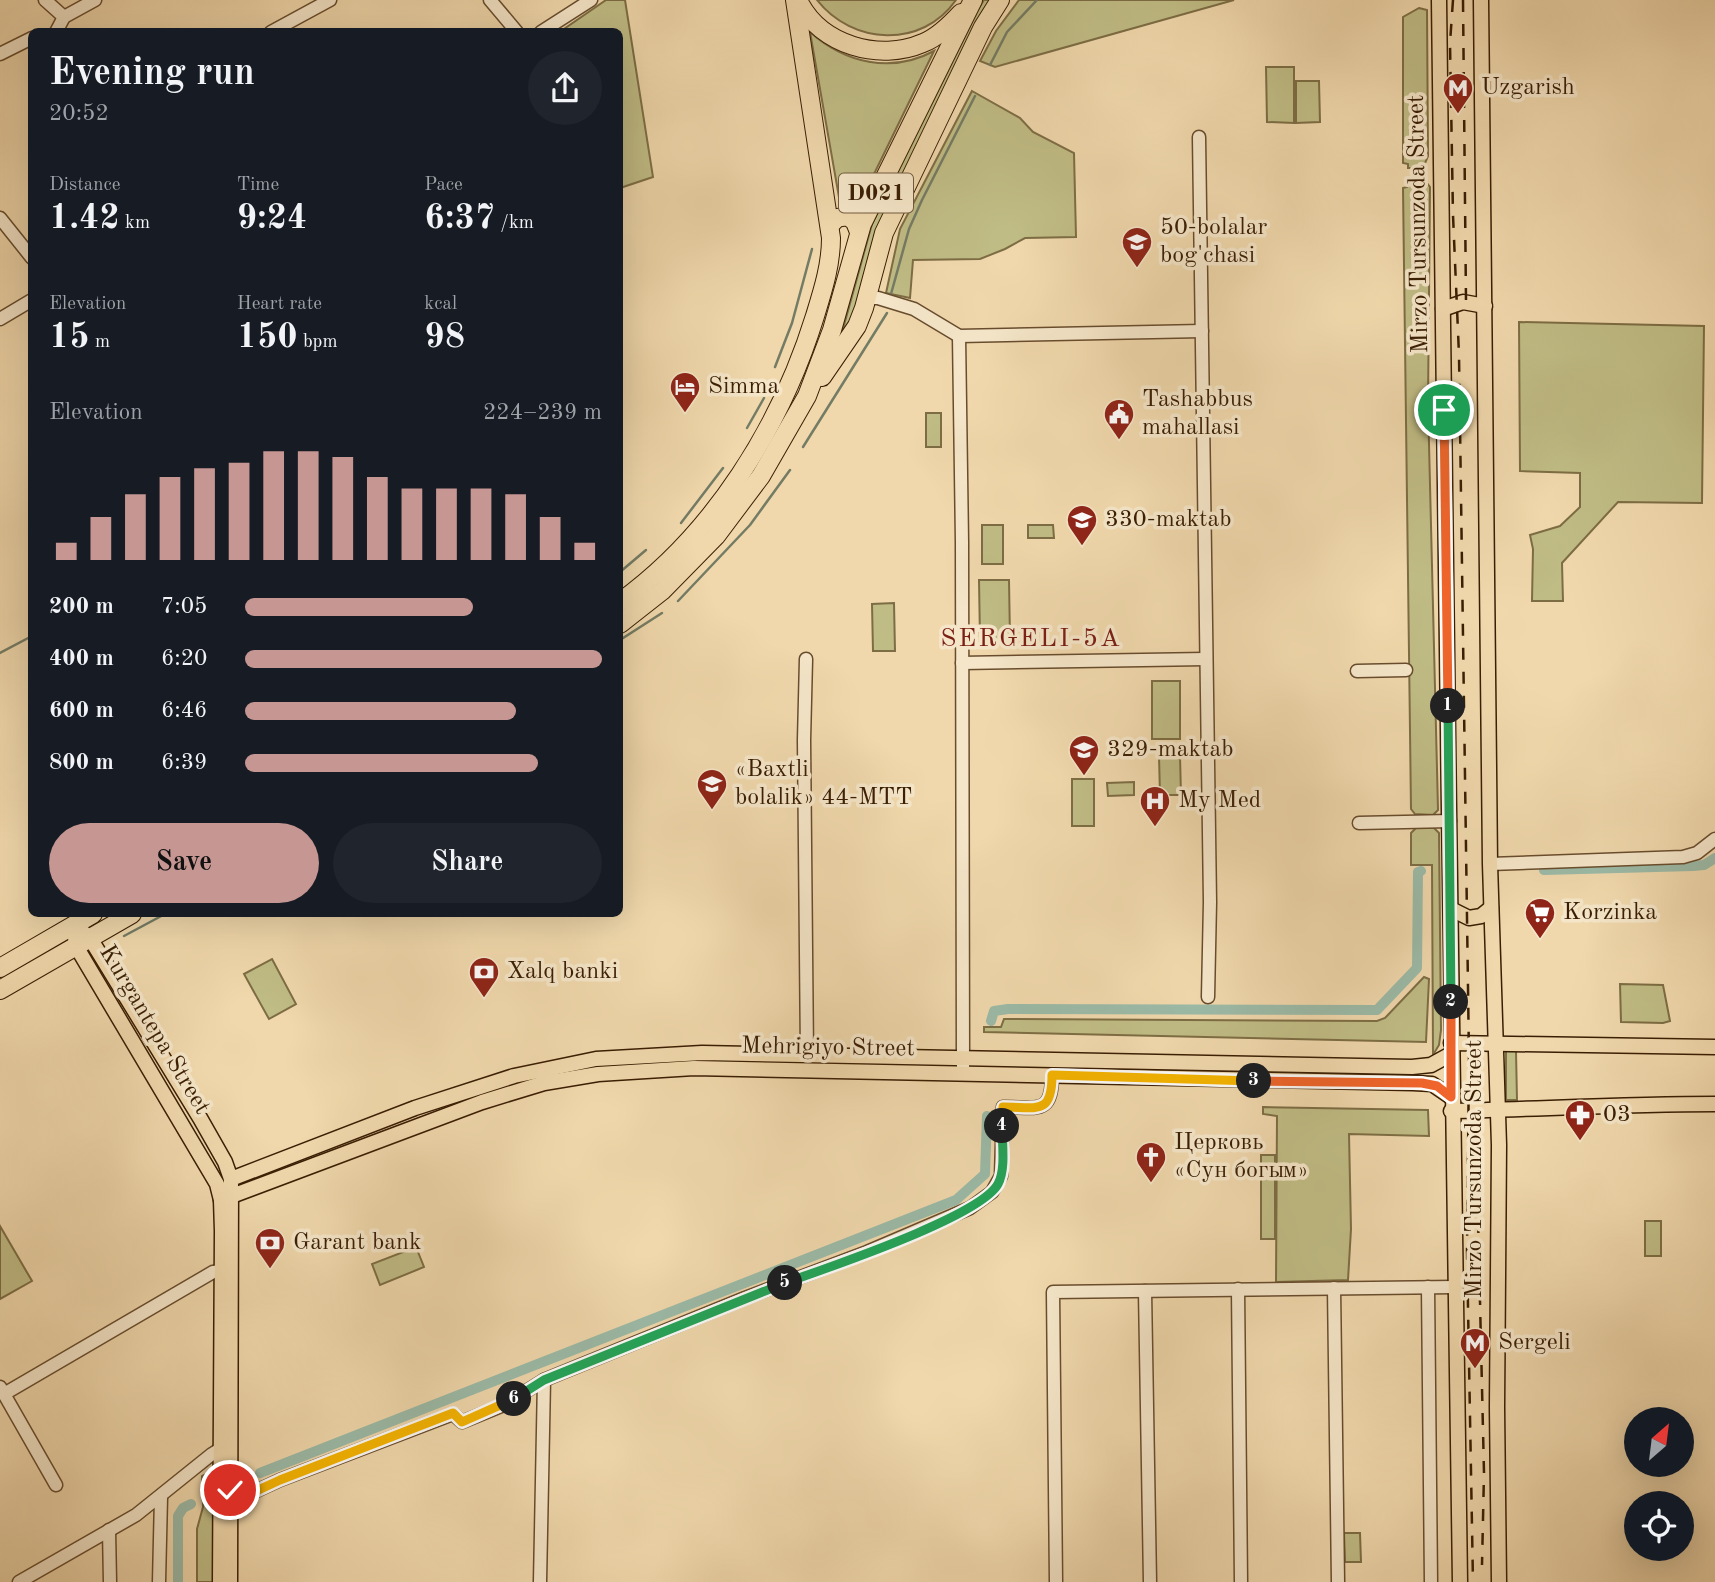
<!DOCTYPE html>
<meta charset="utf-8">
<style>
:root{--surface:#171b24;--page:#20242c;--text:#f1f3f6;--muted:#9ea1a6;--accent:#c59692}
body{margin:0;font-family:"Old Standard TT",serif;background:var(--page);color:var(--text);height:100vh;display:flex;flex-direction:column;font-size:26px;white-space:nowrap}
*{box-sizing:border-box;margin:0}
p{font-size:23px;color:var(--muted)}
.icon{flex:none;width:38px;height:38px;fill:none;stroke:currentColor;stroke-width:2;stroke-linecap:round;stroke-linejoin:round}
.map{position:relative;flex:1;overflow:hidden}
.sheet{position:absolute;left:28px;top:28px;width:595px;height:889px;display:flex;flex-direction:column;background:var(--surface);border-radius:10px;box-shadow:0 7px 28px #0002}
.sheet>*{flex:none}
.needle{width:46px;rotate:28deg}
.buttons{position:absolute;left:1624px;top:1407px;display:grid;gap:14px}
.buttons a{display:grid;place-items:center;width:70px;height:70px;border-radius:50%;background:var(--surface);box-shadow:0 7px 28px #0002;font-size:35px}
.pin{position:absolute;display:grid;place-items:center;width:60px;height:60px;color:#fff;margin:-30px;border:4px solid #fff;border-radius:50%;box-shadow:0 2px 7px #0007}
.km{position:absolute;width:35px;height:35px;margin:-18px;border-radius:50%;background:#222;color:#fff;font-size:19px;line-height:35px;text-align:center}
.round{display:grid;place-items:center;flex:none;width:74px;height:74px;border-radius:37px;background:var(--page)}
.headline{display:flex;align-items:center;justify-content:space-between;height:119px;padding:0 21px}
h1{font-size:38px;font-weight:600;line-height:52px}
.metrics{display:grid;grid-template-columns:repeat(3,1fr);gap:10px;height:119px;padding:7px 21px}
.metrics div{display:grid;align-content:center}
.metrics b{font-size:35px;font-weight:600}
.metrics small{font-size:19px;font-weight:400}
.metrics p{font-size:19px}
.chart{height:196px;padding:14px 21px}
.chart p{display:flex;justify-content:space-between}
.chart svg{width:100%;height:126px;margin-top:7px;stroke:var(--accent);stroke-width:6}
.cta{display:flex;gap:14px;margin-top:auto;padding:14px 21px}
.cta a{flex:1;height:80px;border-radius:42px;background:var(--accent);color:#111;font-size:28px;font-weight:600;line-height:80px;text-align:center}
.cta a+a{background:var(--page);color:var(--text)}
ul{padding:0 21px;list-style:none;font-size:23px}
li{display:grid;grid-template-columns:112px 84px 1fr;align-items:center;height:52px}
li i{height:18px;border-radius:9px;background:var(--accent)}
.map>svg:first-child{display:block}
.green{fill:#c0bc85;stroke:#7d6d44;stroke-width:2}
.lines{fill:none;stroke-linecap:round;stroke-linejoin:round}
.stream{stroke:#747c65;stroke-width:2.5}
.canal{stroke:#9bbaa7;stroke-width:10}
.minor-casing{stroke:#684c2d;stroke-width:15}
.major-casing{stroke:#3a1e03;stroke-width:17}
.highway-casing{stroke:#3a1e03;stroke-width:20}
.minor{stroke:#f5e6c9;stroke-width:12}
.major{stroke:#f0d8ac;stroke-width:14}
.highway{stroke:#f0d8ac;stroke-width:18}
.rail{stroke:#3a1e03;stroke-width:2.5;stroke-dasharray:12 12;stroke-linecap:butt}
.split-1-casing{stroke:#fff;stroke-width:14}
.split-2-casing{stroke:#fff;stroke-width:14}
.split-3-casing{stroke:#fff;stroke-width:14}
.split-4-casing{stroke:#fff;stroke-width:14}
.split-5-casing{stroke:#fff;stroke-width:14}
.split-6-casing{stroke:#fff;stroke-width:14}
.split-7-casing{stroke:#fff;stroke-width:14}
.split-1{stroke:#f0652b;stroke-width:9}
.split-2{stroke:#22a559;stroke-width:9}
.split-3{stroke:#f0652b;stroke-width:9}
.split-4{stroke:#f5b400;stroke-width:9}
.split-5{stroke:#22a559;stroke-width:9}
.split-6{stroke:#22a559;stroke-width:9}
.split-7{stroke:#f5b400;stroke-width:9}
.labels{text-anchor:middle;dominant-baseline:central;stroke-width:7;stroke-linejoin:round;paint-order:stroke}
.shield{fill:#f5e6c9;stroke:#725a3e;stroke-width:2}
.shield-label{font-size:23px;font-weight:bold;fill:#3a1e03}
.poi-label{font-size:24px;fill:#3a1e03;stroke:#f5e6c9;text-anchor:start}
.street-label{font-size:24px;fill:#3a1e03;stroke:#f5e6c9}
.neighbourhood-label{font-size:26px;letter-spacing:2px;fill:#7a1f14;stroke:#f5e6c9}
</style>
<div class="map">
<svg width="1715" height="1582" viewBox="0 0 1715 1582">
<rect width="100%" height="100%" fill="#f0d8ac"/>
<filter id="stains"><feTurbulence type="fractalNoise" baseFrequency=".00286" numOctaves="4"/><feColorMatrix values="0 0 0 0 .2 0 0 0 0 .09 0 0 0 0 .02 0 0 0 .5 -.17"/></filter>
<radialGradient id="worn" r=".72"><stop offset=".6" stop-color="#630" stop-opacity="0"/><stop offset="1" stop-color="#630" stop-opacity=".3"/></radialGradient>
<g class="green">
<path d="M606,0H625L653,177L620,188V32L561,31Z"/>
<path d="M817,0H956C922,49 852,45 817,0Z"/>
<path d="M984,0H993L859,309L838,347L872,224L968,25Z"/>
<path d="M1019,0H1234L995,67L980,61L996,31Z"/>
<path d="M1419,8L1427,10L1428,156L1423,168H1408V164L1403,163V17Z"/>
<path d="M810,32C845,63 891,74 934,51L856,211L849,205L840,203Z"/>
<path d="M1266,67H1294V123L1267,122Z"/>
<path d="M1296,81H1319L1320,122L1296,123Z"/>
<path d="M972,91L1020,118L1033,132L1074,153L1076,237L1025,238L1005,249L980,259L913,260L910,298L886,293L900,229Z"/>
<path d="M1408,183H1427L1430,187L1428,403L1438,810L1433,815L1415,814L1411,809L1403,188L1407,187Z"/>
<path d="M1519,322L1704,326L1702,503L1618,502L1562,563L1563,601H1532L1533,549L1530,535L1560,526L1580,507V473L1520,471Z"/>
<rect x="926" y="413" width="15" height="34"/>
<rect x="982" y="525" width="21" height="39"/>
<path d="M1028,525H1053L1054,538H1028Z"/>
<path d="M979,580H1009L1010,639L980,640Z"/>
<path d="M894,603L895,651H873L872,604Z"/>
<rect x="1152" y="681" width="28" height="58"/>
<path d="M1159,756H1180L1181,795H1160Z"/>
<rect x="1072" y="779" width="22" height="47"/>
<path d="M1134,782V795L1108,796L1107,783Z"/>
<path d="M1416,828L1433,827L1439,833L1441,1030L1439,1045L1433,1055L1432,865H1411V833Z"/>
<path d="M272,959L296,1004L269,1019L244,974Z"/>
<path d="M1424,977L1429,979L1426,1042L984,1032V1027H1001L1004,1019L1377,1021L1385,1018Z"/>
<path d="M1620,984L1663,985L1670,1021L1663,1023L1621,1022Z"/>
<path d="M1506,1051H1516L1517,1100H1506Z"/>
<path d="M1263,1107L1428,1110L1429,1136L1349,1134L1351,1229L1348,1280L1276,1282L1277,1116L1263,1114Z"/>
<rect x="1261" y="1155" width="14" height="84"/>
<rect x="1645" y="1221" width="16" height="35"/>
<path d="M0,1226L32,1281L0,1299Z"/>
<path d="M416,1247L424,1267L380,1285L372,1264Z"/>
<path d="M208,1473L214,1475L213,1582H197V1529L203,1507L202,1476Z"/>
<path d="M1344,1533H1360L1361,1562H1345Z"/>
</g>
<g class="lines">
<g class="stream">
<path d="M990,65L1007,32L1037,0"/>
<path d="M891,294L909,229L922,200L975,96"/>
<path d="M775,367L792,323L812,249"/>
<path d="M747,428L764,398"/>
<path d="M803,447L887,313"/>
<path d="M681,523L723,468"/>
<path d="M620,572L646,550"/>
<path d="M678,601L750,525L790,470"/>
<path d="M620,640L662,613"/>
<path d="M0,653L32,636"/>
<path d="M124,936L165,914"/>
</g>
<g class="canal">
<path d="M1544,870L1693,866L1704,865L1715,858"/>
<path d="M991,1021L994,1011L1008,1009L1377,1010L1417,968L1418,872L1421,871"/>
<path d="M260,1473L956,1200L985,1174L987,1116"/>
<path d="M178,1582V1516L183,1508L191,1504"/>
</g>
<g class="minor-casing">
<g id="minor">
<path d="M45,0L64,17"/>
<path d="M490,0L517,32"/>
<path d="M56,32L64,17L95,0"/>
<path d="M271,32L330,0"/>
<path d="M541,32L591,0"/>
<path d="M0,54L32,38"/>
<path d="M1199,137L1210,902L1208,997"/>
<path d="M0,218L32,258"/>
<path d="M867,298H878L914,309L959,336L1202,331"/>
<path d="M0,319L32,300"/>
<path d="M959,336L962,542L963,1067"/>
<path d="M806,659L804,740L807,1056"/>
<path d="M962,663L1206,659"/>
<path d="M1357,671L1406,670"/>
<path d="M1359,823L1450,821"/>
<path d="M1490,864L1683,857L1697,853L1715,839"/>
<path d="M1428,1287L1431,1582"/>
<path d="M1334,1288L1338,1582"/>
<path d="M1238,1289L1241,1582"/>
<path d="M1145,1291L1150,1582"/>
<path d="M0,1387L56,1485"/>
<path d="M4,1394L213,1272L221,1271"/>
<path d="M223,1503H230L280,1480L453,1414L462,1422L506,1404L544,1380L745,1298L867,1252L970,1208L992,1192L1001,1176L1003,1107C1037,1107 1052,1116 1052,1075"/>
<path d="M109,1530L110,1582"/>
<path d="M19,1582L136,1515L212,1454L220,1449H227"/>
<path d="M159,1582L161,1497"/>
<path d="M540,1582L544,1380"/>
<path d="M1056,1582L1053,1292L1454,1287"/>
</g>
</g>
<g class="major-casing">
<g id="major">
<path d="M1439,0C1447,527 1450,1055 1460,1582"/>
<path d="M1481,0L1490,864L1499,1145L1497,1407L1499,1582"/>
<path d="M1443,309L1463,302L1485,306"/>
<path d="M1451,909L1469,918L1481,916L1491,908"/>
<path d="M74,925L90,938L200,1118L225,1162L231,1179L230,1582"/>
<path d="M75,937L76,946L217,1184L221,1200L222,1231L220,1582"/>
<path d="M1451,1043L1715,1047"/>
<path d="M1451,1111C1539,1109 1627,1104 1715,1104"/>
<path d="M231,1179L415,1108L514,1076L596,1059L702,1053L1412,1067L1431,1065L1451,1054"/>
<path d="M221,1200L482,1102L544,1083L598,1074L694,1068L1413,1083L1432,1084L1451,1097"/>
</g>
</g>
<g class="highway-casing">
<g id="highway">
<path d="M799,2C821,45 879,62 923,43C938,37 950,25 961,13"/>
<path d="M830,225L837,218L848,216L855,222L859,232"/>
<path d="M822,377L857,326L864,308L884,233L983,27L1000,0"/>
<path d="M620,602C714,534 781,426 815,316C823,290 831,265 831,238L795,0"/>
<path d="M620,624L662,591L716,536L761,476L807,396L832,330L862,224L973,0"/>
<path d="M0,968L93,914"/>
<path d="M0,990L132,914"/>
</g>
</g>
<use href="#minor" class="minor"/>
<use href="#major" class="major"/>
<use href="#highway" class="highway"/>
<g class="rail">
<path d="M1453,0L1450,43L1453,215L1459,355L1469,1058L1467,1251L1473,1582"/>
<path d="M1463,0L1466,301"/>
<path d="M1477,1173L1484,1473L1482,1565"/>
</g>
</g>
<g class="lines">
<g class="split-1-casing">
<path id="split-1" d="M1444,410L1448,706"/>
</g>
<g class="split-2-casing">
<path id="split-2" d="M1448,706L1451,1002"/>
</g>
<g class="split-3-casing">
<path id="split-3" d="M1254,1081L1422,1083L1437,1086L1451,1097V1002"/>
</g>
<g class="split-4-casing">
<path id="split-4" d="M1002,1126L1003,1107C1037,1107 1052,1116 1052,1075L1254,1081"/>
</g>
<g class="split-5-casing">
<path id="split-5" d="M785,1283C826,1268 980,1217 998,1184C1006,1169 1002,1143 1002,1126"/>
</g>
<g class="split-6-casing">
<path id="split-6" d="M514,1399L544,1380L785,1283"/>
</g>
<g class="split-7-casing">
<path id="split-7" d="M230,1490V1503L280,1480L453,1413L462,1422L514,1399"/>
</g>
<use href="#split-1" class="split-1"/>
<use href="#split-2" class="split-2"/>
<use href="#split-3" class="split-3"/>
<use href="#split-4" class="split-4"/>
<use href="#split-5" class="split-5"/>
<use href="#split-6" class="split-6"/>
<use href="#split-7" class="split-7"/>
</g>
<defs>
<g id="metro-pin" transform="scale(1.575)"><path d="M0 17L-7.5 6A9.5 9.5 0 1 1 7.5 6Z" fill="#8f2418" stroke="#f5e6c9"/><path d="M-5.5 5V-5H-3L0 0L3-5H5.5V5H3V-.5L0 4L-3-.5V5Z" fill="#fff"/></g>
<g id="school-pin" transform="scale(1.575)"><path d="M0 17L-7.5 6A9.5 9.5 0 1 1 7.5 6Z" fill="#8f2418" stroke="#f5e6c9"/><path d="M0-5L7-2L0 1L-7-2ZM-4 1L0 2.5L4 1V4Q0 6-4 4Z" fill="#fff"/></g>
<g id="hotel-pin" transform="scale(1.575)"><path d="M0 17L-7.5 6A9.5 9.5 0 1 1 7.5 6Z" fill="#8f2418" stroke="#f5e6c9"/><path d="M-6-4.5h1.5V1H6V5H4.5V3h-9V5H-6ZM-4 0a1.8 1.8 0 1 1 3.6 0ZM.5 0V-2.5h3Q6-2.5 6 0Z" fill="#fff"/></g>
<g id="civic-pin" transform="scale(1.575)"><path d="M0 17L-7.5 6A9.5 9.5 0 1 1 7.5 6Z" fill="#8f2418" stroke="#f5e6c9"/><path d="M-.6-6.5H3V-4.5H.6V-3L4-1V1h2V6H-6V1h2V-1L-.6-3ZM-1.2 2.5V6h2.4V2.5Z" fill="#fff"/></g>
<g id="hospital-pin" transform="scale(1.575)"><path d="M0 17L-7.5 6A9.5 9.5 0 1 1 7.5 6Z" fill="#8f2418" stroke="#f5e6c9"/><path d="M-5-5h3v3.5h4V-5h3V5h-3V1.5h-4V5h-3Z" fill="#fff"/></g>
<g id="supermarket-pin" transform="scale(1.575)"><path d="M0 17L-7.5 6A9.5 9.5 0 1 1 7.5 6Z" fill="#8f2418" stroke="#f5e6c9"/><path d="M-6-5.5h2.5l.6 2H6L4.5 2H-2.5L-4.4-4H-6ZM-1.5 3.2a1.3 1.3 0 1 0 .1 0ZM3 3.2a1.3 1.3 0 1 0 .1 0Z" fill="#fff"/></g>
<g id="bank-pin" transform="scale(1.575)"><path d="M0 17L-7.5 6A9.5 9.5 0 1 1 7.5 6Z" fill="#8f2418" stroke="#f5e6c9"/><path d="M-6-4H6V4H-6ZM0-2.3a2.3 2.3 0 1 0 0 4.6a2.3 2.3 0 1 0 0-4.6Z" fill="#fff"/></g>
<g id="pharmacy-pin" transform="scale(1.575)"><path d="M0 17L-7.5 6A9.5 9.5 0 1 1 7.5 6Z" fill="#8f2418" stroke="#f5e6c9"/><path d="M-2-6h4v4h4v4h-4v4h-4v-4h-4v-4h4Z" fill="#fff"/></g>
<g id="church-pin" transform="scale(1.575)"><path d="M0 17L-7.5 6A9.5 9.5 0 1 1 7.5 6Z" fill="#8f2418" stroke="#f5e6c9"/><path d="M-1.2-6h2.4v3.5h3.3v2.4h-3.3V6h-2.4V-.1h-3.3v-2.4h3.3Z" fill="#fff"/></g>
</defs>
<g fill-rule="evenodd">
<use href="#metro-pin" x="1458" y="88"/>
<use href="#school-pin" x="1137" y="242"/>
<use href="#hotel-pin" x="685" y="387"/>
<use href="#civic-pin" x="1119" y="414"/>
<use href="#school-pin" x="1082" y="520"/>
<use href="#school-pin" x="1084" y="750"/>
<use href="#school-pin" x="712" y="784"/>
<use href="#hospital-pin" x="1155" y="801"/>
<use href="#supermarket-pin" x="1540" y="913"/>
<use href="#bank-pin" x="484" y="972"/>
<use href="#pharmacy-pin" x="1580" y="1115"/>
<use href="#church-pin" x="1151" y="1157"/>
<use href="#bank-pin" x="270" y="1243"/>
<use href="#metro-pin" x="1475" y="1343"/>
</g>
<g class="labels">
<rect class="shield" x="839" y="173.5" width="74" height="39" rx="5"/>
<g class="shield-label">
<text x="876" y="193">D021</text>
</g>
<g class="poi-label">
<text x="1481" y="88">Uzgarish</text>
<text x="1160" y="228">50-bolalar<tspan x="1160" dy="28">bog'chasi</tspan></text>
<text x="708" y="387">Simma</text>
<text x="1142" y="400">Tashabbus<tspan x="1142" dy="28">mahallasi</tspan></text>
<text x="1105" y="520">330-maktab</text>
<text x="1107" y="750">329-maktab</text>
<text x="735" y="770">«Baxtli<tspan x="735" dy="28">bolalik» 44-MTT</tspan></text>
<text x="1178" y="801">My Med</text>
<text x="1563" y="913">Korzinka</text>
<text x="507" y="972">Xalq banki</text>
<text x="1603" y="1115">03</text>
<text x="1174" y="1143">Церковь<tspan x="1174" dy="28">«Сун богым»</tspan></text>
<text x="293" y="1243">Garant bank</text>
<text x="1498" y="1343">Sergeli</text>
</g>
<g class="street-label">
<text transform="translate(1419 224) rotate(-91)">Mirzo Tursunzoda Street</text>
<text transform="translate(154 1030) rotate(59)">Kurgantepa Street</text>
<text transform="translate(828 1048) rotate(1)">Mehrigiyo Street</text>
<text transform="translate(1475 1169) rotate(-90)">Mirzo Tursunzoda Street</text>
</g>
<g class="neighbourhood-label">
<text x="1031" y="639">SERGELI-5A</text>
</g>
</g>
<rect width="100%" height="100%" filter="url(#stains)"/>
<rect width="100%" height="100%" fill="url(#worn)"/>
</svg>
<div class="buttons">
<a><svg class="needle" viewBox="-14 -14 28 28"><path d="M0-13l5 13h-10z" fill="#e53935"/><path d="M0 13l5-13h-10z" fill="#9ea1a6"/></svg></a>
<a><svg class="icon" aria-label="locate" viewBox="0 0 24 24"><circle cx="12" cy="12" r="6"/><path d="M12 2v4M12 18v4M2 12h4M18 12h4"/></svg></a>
</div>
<div class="pin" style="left:1444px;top:410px;background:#1e9e55"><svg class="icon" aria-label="arrive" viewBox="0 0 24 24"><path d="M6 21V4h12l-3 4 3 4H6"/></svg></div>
<div class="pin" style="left:230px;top:1490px;background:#d93025"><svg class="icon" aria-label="check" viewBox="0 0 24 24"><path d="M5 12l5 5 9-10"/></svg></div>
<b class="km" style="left:1448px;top:706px">1</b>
<b class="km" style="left:1451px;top:1002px">2</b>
<b class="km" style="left:1254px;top:1081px">3</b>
<b class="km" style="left:1002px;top:1126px">4</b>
<b class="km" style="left:785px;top:1283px">5</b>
<b class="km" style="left:514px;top:1399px">6</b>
<section class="sheet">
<div class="headline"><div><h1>Evening run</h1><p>20:52</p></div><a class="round"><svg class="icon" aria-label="share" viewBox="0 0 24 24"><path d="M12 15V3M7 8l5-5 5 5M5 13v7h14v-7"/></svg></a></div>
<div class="metrics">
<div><p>Distance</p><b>1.42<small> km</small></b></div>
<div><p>Time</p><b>9:24</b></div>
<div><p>Pace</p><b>6:37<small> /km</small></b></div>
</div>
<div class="metrics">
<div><p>Elevation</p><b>15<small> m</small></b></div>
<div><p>Heart rate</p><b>150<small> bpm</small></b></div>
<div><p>kcal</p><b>98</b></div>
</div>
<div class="chart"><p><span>Elevation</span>224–239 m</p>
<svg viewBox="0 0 160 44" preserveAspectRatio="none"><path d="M5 44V38M15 44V29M25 44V21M35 44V15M45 44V12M55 44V10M65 44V6M75 44V6M85 44V8M95 44V15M105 44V19M115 44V19M125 44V19M135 44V21M145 44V29M155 44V38"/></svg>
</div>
<ul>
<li><b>200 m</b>7:05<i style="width:64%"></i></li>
<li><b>400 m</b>6:20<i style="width:100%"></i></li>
<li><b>600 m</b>6:46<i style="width:76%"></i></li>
<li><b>800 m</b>6:39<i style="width:82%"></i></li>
</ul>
<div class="cta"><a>Save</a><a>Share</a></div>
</section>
</div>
